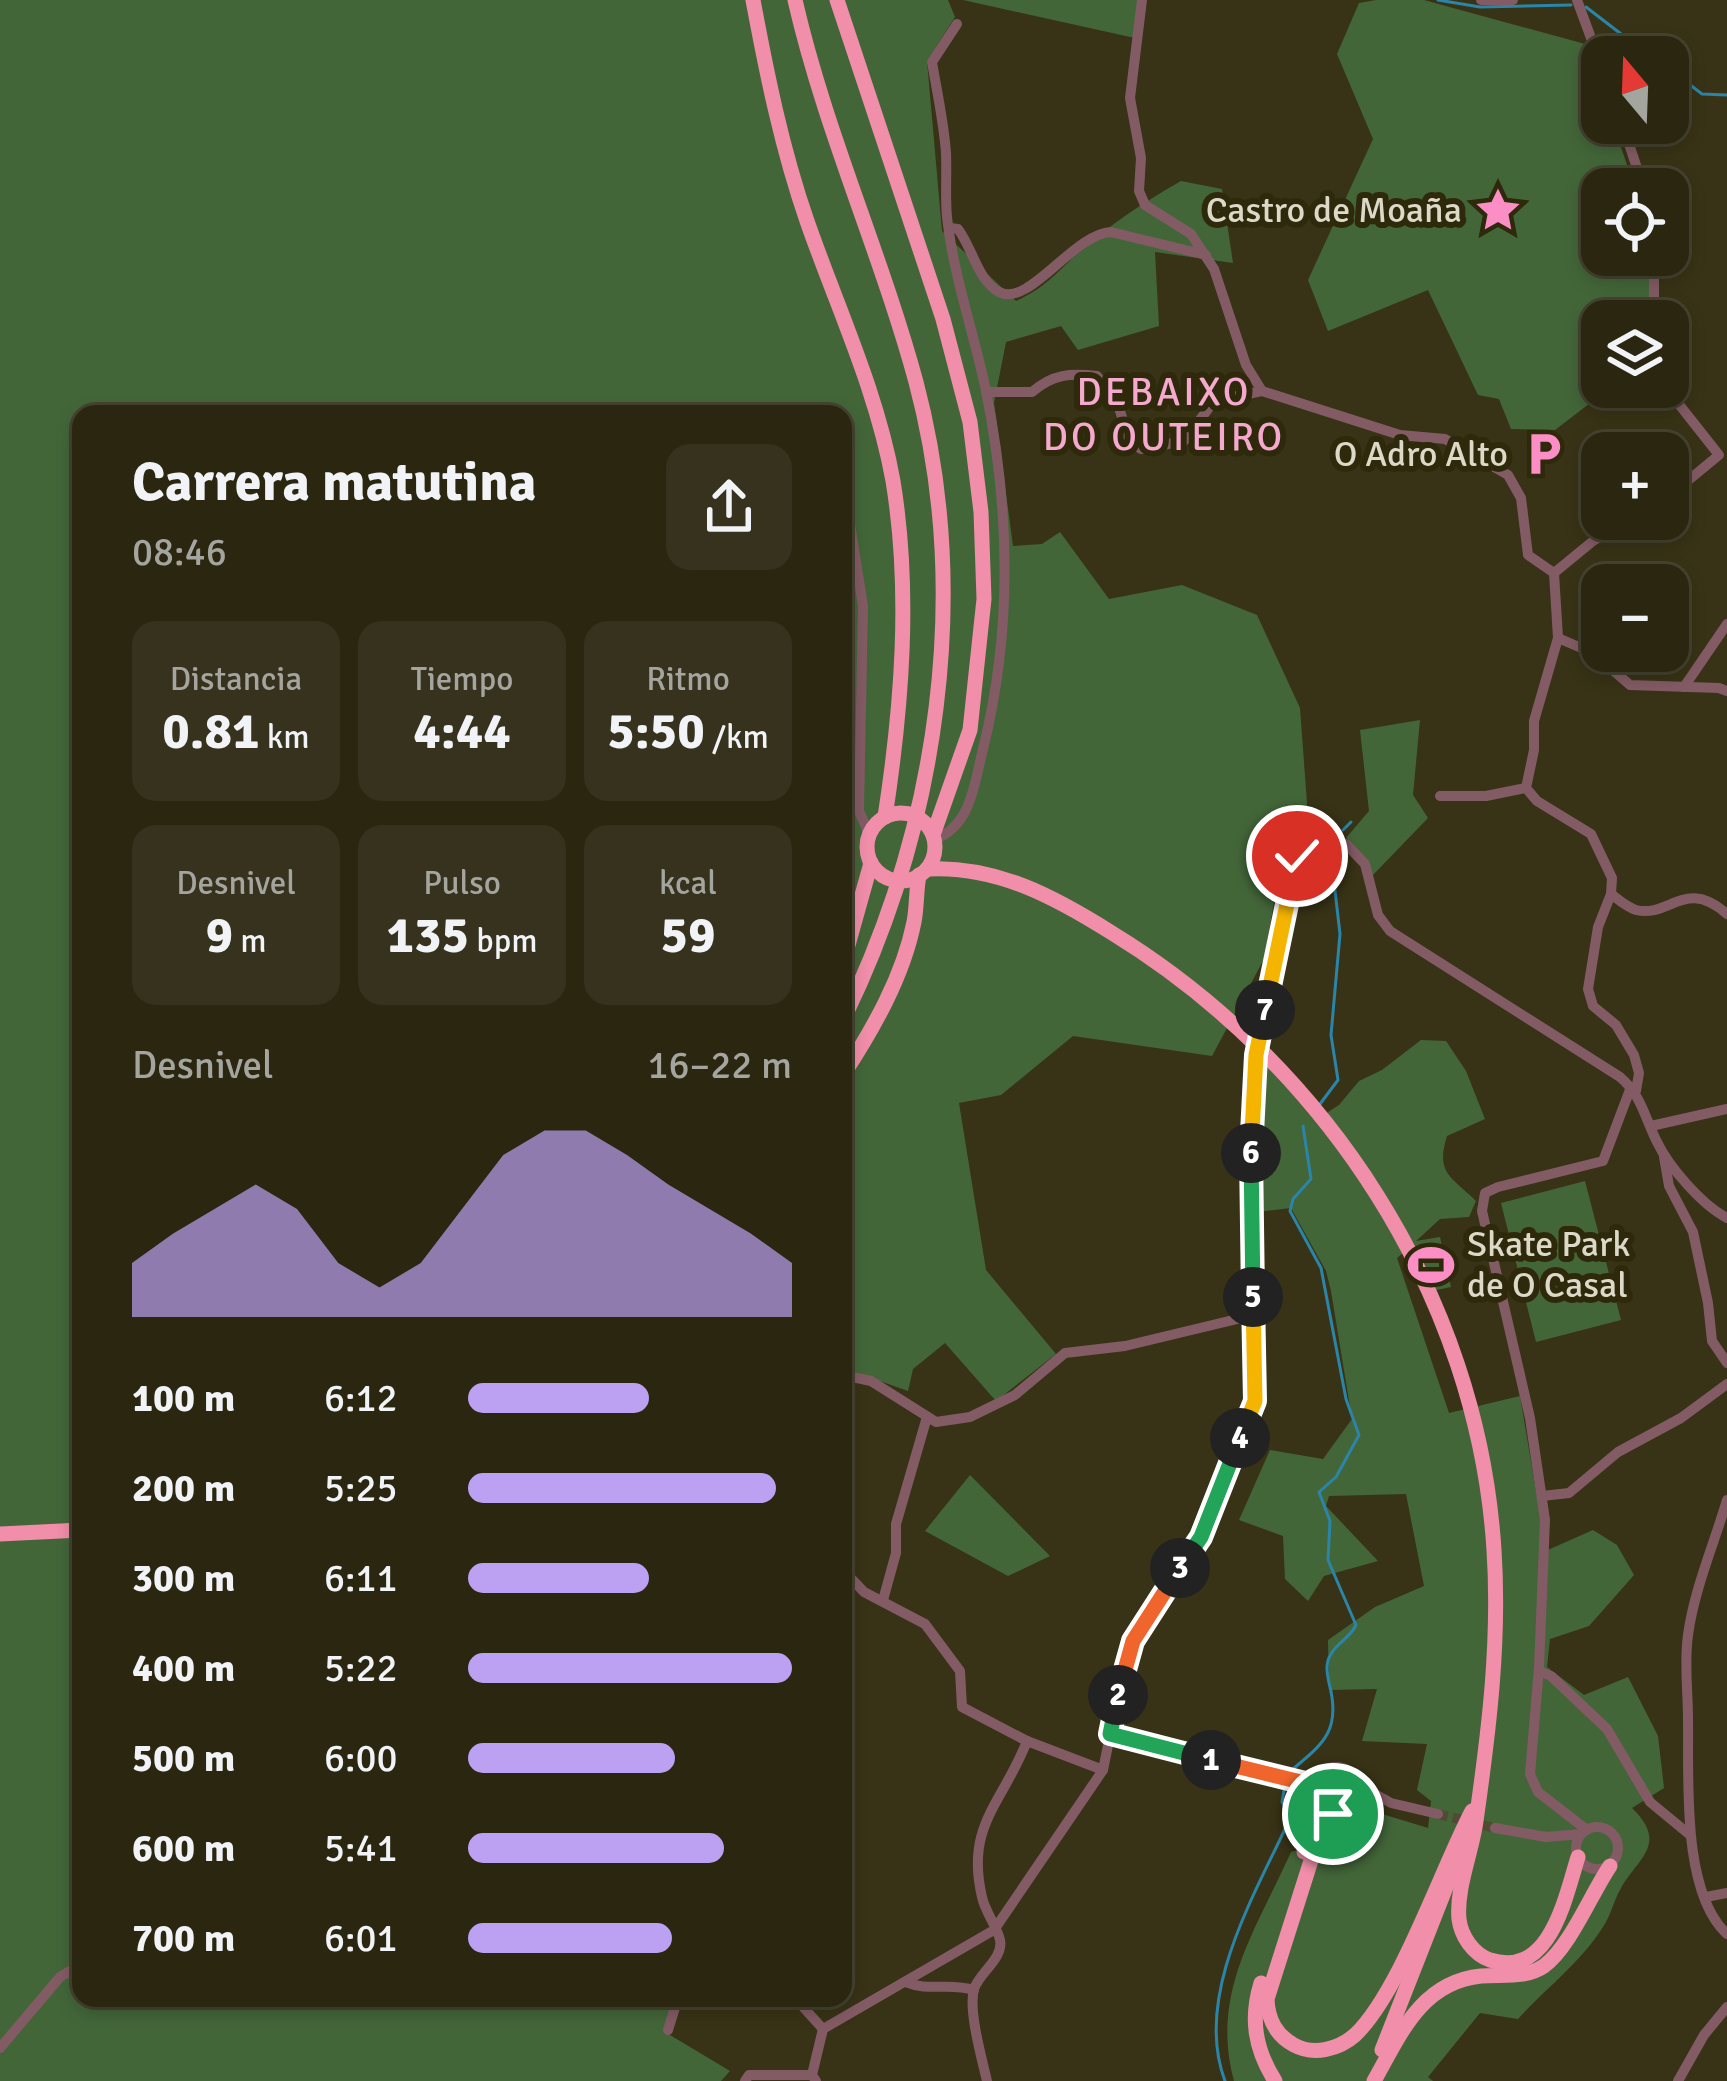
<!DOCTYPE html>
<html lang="es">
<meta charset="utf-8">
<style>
:root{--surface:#2a2610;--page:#36321e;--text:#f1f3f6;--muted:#a5a59f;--line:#464330;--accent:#bca0f2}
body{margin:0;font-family:Signika,sans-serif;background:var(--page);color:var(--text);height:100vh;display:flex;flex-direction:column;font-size:45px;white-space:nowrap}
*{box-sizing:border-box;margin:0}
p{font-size:39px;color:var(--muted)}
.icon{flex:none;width:66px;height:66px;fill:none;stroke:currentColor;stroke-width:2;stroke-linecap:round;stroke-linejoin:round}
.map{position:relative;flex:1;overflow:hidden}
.sheet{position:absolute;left:72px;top:405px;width:780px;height:1602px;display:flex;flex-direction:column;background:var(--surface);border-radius:24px;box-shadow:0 6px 18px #0003,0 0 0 3px var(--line)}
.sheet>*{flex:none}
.needle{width:78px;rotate:341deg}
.buttons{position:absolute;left:1581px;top:36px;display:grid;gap:24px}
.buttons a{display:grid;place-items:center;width:108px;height:108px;border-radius:24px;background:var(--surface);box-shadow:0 6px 18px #0003,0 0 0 3px var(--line);font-size:60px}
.pin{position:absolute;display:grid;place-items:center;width:102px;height:102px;color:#fff;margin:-51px;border:6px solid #fff;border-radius:50%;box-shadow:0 3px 12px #0007}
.km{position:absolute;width:60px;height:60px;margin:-30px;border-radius:50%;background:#222;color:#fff;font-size:33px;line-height:60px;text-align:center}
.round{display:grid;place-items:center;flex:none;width:126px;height:126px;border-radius:24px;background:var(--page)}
.summary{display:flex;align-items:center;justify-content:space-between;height:204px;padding:0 60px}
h1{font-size:54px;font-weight:700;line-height:90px}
.metrics{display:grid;grid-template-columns:repeat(3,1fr);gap:18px;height:204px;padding:12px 60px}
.metrics div{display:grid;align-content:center;border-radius:24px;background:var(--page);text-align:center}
.metrics b{font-size:51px;font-weight:700}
.metrics small{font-size:33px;font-weight:400}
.metrics p{font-size:33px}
.chart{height:336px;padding:24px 60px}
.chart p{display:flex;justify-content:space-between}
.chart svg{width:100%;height:216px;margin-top:12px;fill:var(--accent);opacity:.7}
ul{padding:0 60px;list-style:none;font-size:39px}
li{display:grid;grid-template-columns:192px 144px 1fr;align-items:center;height:90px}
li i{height:30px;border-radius:15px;background:var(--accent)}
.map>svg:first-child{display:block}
.green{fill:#436639}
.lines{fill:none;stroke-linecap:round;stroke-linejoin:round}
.stream{stroke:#2b85a8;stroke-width:3}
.minor-tunnel{stroke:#514c31;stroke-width:10;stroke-dasharray:10 5;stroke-linecap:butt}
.minor{stroke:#835b65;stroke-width:10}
.highway{stroke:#f18ea9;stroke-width:15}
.split-1-casing{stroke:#fff;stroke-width:24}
.split-2-casing{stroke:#fff;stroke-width:24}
.split-3-casing{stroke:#fff;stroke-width:24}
.split-4-casing{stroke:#fff;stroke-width:24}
.split-5-casing{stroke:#fff;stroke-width:24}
.split-6-casing{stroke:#fff;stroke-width:24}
.split-7-casing{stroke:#fff;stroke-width:24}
.split-8-casing{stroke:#fff;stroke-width:24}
.split-1{stroke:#f0652b;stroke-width:15}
.split-2{stroke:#22a559;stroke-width:15}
.split-3{stroke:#f0652b;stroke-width:15}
.split-4{stroke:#22a559;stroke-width:15}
.split-5{stroke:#f5b400;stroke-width:15}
.split-6{stroke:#22a559;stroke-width:15}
.split-7{stroke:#f5b400;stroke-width:15}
.split-8{stroke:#f5b400;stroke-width:15}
.labels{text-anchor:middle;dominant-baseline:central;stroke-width:12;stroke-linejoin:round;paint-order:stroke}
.poi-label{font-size:36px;fill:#dcd9c8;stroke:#2e290b;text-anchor:end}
.neighbourhood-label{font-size:39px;letter-spacing:3px;fill:#f6a9ce;stroke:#2e290b}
</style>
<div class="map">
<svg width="1727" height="2081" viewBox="0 0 1727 2081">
<rect width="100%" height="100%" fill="#383316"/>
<g class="green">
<path d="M0,0H948L955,17L927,61L942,231L1016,301C1046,287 1054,275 1077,254C1109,225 1144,202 1181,181L1222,189L1233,263L1155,252L1159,326L1078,350L1061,326L1006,342L994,403L1013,546L1042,544L1060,532L1109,599L1182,585L1257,615L1300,708L1309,831L1282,858L1264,959L1212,1056L1073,1036L1001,1095L959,1103L986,1270L1056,1354L996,1401L945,1343L913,1369L908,1391L843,1368V414H81V1998H674L665,2032L730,2071L721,2081H0Z"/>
<path d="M963,0H1139L1135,38Z"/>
<path d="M1376,0H1424L1585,44L1602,92V123H1613L1635,189H1602V255H1650L1651,321H1602V387H1611L1555,430L1511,429L1499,399L1478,395L1428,290L1328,331L1308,280L1373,139L1337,54L1359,3Z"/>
<path d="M1420,720L1413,795L1428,818L1372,876L1369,863L1346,838L1369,811L1360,730Z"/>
<path d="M1421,1040L1446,1041L1466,1071L1485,1119L1447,1136C1435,1174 1452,1177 1476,1201L1469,1217L1440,1219L1416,1241L1440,1237L1451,1287L1422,1293L1410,1247L1397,1258L1449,1413L1520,1396L1541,1521V1553L1593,1530L1617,1545L1634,1575L1589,1626L1550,1639L1547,1667L1584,1695L1628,1677L1658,1736L1664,1788L1632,1808C1669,1844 1638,1858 1621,1888C1615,1898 1612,1911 1606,1922C1584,1960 1547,1987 1518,2019L1480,2013L1428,2077L1433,2081H1234C1210,1993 1256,1930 1291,1852L1325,1842L1352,1816L1369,1810L1428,1828L1431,1801L1417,1790L1427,1744L1362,1741L1377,1689L1329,1690L1328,1640L1375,1607L1424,1586L1406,1494L1329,1496L1326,1506L1378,1561L1324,1576L1308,1601L1285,1579L1283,1536L1239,1520L1270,1450L1323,1459L1352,1419L1331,1291L1326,1271L1291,1208L1256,1212V1162L1276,1143L1258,1128L1263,1056L1319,1118L1339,1105L1359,1081L1382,1070Z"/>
<path d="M1585,1181L1621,1320L1536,1342L1501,1203Z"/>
<path d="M970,1475L1050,1556L1008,1576L925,1531Z"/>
</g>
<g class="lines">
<g class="stream">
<path d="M1438,0L1480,7L1571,5"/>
<path d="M1586,7L1651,57"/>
<path d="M1668,68L1702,94L1727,95"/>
<path d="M1343,830L1351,822"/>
<path d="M1320,1104L1338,1080L1331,1035L1340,934L1331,856"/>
<path d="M1288,1773C1323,1744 1342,1731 1329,1683C1327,1673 1325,1663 1331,1654C1337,1643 1350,1638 1356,1625L1328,1560L1330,1521L1319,1492L1336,1477L1359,1435L1346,1399L1321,1268L1290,1211L1293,1199L1311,1179L1303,1126"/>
<path d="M1225,2081C1194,1999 1251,1901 1286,1827L1289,1813L1282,1802L1284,1791"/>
</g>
<path class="minor-tunnel" d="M1438,1814L1495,1828"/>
<g class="minor">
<path d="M1142,0L1130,98L1141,158L1139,191L1145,205L1191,234L1214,269L1246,365L1262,391"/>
<path d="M1481,0H1513"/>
<path d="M1577,0L1602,68"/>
<path d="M1622,123L1644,189"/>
<path d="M950,228L958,229C972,247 978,281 999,292C1029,308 1073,234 1111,232L1206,255"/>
<path d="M1654,321V255"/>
<path d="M1668,384L1670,393L1719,455L1668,497"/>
<path d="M986,392H1032C1053,374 1070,373 1097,376L1116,398L1129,440L1141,449L1184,441L1214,401L1262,391L1400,435L1445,439L1508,475L1521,498L1528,555L1554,573"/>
<path d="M843,480L863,606L859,811L869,834"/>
<path d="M1554,573L1558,638L1534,721V750L1526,788L1537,801L1591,834L1612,878L1611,894L1598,927L1588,989L1593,1006L1616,1025L1634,1055L1639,1073L1636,1091"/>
<path d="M1554,573L1593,541L1631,519"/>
<path d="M1558,638L1593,653L1630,685L1719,688L1727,691"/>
<path d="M1684,687L1727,624"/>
<path d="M1440,796H1486L1526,788"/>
<path d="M934,840C972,825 974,784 983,749C1013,629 1010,507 985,386C973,331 953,273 947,217C945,196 947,174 946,153C944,123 937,92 932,62L957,24"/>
<path d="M1611,894C1619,900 1627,907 1636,910C1670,918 1685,877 1727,914"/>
<path d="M1651,1126L1727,1109"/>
<path d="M1664,1157L1669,1186L1693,1232L1708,1303L1712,1341L1727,1363"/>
<path d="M843,1375L871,1381L936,1422L970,1417L1015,1395L1065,1353L1125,1346L1254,1315"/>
<path d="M1542,1496L1569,1493L1618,1452L1681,1418L1727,1384"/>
<path d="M1727,1500C1714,1544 1694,1590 1688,1635C1684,1662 1688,1692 1688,1719C1689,1777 1681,1892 1727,1934"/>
<path d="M843,1570L864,1592L925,1624L960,1671L962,1707L1027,1741C1003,1803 965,1825 982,1897C985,1912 997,1926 1000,1940C1004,1958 979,1973 974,1989C968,2010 982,2059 987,2081"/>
<path d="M883,1600L896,1553V1524L927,1417"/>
<path d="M1539,1671L1551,1676L1607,1729L1650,1802L1690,1835"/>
<path d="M1110,1734L1313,1785"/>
<path d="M1027,1741L1103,1770"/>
<circle cx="1336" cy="1790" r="23"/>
<path d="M1359,1785L1391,1803L1438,1814"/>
<circle cx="1597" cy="1848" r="21"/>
<path d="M1495,1828L1546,1837L1581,1834"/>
<path d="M1587,1830L1538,1792L1530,1774L1539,1668L1545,1520L1530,1418L1482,1211L1485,1193L1498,1187L1603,1161L1631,1087"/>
<path d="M1706,1897L1727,1893"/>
<path d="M905,1982C929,1992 949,1982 974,1990"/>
<path d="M801,1998L804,2008L823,2029"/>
<path d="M668,2030L678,1998"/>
<path d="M0,2048L60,1977L78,1966"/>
<path d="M745,2081L749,2075H812"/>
<path d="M816,2081L812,2075L823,2029L994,1930L1103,1770L1122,1676L1133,1641L1201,1537L1255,1401L1250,1165L1256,1055L1297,856L1321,843L1346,844L1365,864L1378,915L1390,931L1620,1077C1642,1096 1644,1116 1657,1142C1669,1167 1702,1205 1727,1218"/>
<path d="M1678,2081L1704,2035L1727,2007"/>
</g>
<g class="highway">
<path d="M753,0C767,75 782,149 807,221C837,307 877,391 893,481C911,591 902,706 885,817"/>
<path d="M795,0C825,131 881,253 916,382C972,593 938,826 843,1020"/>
<path d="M837,0L943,319L970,422L981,512L984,599L970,730L933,835"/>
<circle cx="901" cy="847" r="34"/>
<path d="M927,869C996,865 1055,897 1112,933C1326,1064 1478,1296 1494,1550C1500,1641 1489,1730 1476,1821C1472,1852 1456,1888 1459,1919C1461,1936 1473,1954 1490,1960C1550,1979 1565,1898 1578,1857"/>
<path d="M843,963L871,863"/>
<path d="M843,1075C873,1029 903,977 914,922C917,907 916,891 919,875"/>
<path d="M0,1534L81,1530"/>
<path d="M1340,1814L1315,1848L1267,1999C1268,2020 1276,2035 1294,2045C1314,2056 1339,2049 1355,2035C1400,1992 1441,1870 1472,1811"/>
<path d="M1304,1852L1316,1802"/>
<path d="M1261,1983C1250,2019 1255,2049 1275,2081"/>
<path d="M1382,2050L1461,1849"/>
<path d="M1374,2081C1400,2035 1421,1982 1481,1976C1502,1974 1525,1979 1544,1966C1570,1947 1591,1894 1610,1866"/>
</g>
</g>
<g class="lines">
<g class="split-1-casing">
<path id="split-1" d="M1211,1760L1313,1785L1316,1802L1333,1814"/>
</g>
<g class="split-2-casing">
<path id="split-2" d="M1118,1695L1110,1734L1211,1760"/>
</g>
<g class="split-3-casing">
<path id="split-3" d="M1118,1695L1133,1641L1180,1568"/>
</g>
<g class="split-4-casing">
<path id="split-4" d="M1180,1568L1201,1537L1240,1438"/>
</g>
<g class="split-5-casing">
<path id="split-5" d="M1240,1438L1255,1401L1253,1297"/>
</g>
<g class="split-6-casing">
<path id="split-6" d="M1251,1153L1253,1297"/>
</g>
<g class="split-7-casing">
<path id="split-7" d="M1251,1153L1256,1055L1265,1010"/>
</g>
<g class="split-8-casing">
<path id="split-8" d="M1265,1010L1297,856"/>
</g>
<use href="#split-1" class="split-1"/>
<use href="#split-2" class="split-2"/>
<use href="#split-3" class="split-3"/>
<use href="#split-4" class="split-4"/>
<use href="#split-5" class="split-5"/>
<use href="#split-6" class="split-6"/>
<use href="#split-7" class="split-7"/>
<use href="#split-8" class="split-8"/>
</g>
<defs>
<g id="sight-bare" transform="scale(3.6)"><path d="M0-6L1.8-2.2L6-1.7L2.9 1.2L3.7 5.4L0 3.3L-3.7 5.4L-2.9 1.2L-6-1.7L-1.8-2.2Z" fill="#fb8fc5" stroke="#2e290b" stroke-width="2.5" paint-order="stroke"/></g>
<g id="parking-bare" transform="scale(3.6)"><path d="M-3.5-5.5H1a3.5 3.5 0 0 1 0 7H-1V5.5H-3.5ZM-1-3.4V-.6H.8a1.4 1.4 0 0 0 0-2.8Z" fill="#fb8fc5" stroke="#2e290b" stroke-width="2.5" paint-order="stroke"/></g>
<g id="stadium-bare" transform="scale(3.6)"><path d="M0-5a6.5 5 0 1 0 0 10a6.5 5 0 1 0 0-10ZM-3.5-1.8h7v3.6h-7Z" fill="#fb8fc5" stroke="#2e290b" stroke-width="2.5" paint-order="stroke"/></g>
</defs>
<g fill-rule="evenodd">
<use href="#sight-bare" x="1498" y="210"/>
<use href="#parking-bare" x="1544" y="454"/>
<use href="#stadium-bare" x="1431" y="1265"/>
</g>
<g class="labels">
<g class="poi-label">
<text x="1462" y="210">Castro de Moaña</text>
<text x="1508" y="454">O Adro Alto</text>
<text x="1467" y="1244" text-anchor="start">Skate Park<tspan x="1467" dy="41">de O Casal</tspan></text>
</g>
<g class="neighbourhood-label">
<text x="1164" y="392">DEBAIXO<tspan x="1164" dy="45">DO OUTEIRO</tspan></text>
</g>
</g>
</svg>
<div class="buttons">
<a><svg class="needle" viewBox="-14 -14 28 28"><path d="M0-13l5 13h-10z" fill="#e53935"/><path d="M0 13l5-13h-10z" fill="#a5a59f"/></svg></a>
<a><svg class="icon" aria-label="locate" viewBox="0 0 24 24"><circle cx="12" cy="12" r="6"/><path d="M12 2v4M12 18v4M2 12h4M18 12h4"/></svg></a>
<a><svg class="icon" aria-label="layers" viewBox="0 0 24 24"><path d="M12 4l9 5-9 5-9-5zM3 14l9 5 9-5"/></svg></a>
<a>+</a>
<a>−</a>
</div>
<div class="pin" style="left:1333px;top:1814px;background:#1e9e55"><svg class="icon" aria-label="arrive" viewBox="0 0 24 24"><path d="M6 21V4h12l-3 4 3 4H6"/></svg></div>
<div class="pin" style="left:1297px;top:856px;background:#d93025"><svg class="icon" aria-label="check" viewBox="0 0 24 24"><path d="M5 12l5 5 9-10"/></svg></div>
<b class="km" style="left:1211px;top:1760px">1</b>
<b class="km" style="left:1118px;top:1695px">2</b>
<b class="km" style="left:1180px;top:1568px">3</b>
<b class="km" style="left:1240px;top:1438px">4</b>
<b class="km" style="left:1253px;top:1297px">5</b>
<b class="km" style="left:1251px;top:1153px">6</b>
<b class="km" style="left:1265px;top:1010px">7</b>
<section class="sheet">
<div class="summary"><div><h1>Carrera matutina</h1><p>08:46</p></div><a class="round"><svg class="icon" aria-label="share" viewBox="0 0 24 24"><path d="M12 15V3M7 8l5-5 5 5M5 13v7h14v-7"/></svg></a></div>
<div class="metrics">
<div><p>Distancia</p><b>0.81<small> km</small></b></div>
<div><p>Tiempo</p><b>4:44</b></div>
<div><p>Ritmo</p><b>5:50<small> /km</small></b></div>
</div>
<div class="metrics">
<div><p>Desnivel</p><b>9<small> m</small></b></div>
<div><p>Pulso</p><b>135<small> bpm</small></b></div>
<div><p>kcal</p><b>59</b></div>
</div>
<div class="chart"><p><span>Desnivel</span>16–22 m</p>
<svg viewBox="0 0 160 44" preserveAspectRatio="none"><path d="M0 44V33L10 27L20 22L30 17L40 22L50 33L60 38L70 33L80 22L90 11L100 6L110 6L120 11L130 17L140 22L150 27L160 33V44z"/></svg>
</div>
<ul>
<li><b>100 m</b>6:12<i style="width:56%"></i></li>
<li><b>200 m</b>5:25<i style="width:95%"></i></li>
<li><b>300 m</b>6:11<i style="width:56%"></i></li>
<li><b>400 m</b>5:22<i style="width:100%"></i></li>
<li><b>500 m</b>6:00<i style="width:64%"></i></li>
<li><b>600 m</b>5:41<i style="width:79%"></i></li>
<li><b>700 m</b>6:01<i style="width:63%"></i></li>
</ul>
</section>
</div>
